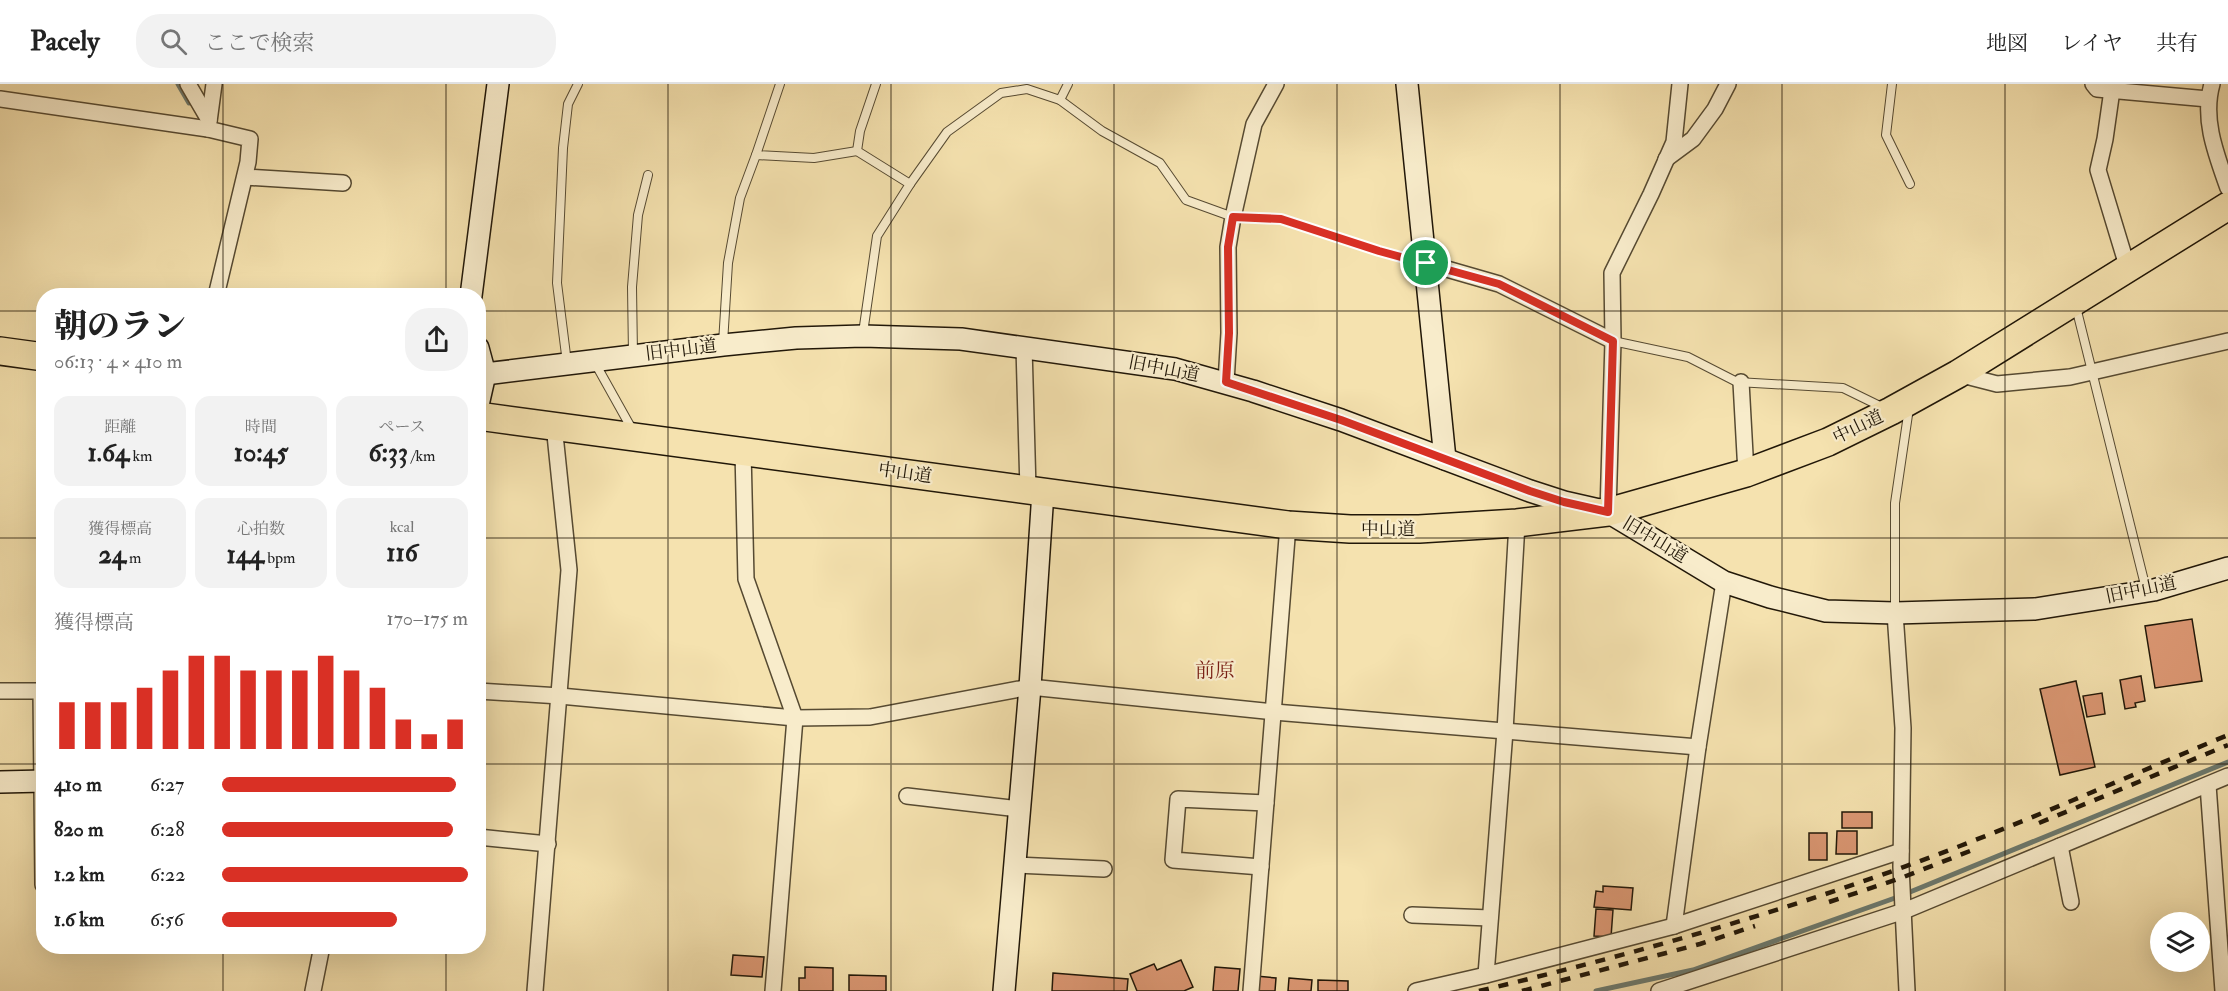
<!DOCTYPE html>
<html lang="ja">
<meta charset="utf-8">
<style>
:root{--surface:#fff;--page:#f2f2f2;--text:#222;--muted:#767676;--line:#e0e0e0;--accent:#d93025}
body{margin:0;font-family:"IM FELL Double Pica","Noto Serif JP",serif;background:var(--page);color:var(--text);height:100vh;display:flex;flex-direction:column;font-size:22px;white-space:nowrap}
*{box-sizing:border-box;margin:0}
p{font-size:20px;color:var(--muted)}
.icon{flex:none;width:33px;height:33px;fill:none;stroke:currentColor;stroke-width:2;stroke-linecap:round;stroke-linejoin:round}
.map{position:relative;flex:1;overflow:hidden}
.side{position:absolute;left:36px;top:204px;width:450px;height:666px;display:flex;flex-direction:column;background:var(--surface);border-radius:24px;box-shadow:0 6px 24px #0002}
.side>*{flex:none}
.fabs{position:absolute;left:2150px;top:828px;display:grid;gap:12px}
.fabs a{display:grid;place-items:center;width:60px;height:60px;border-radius:50%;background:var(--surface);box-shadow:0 6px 24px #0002;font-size:30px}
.pin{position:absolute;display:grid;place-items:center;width:51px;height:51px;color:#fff;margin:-26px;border:3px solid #fff;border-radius:50%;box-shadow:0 2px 6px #0007}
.round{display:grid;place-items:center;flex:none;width:63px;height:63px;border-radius:24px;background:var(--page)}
.overview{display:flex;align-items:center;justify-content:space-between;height:102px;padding:0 18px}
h1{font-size:33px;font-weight:800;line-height:45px}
.stats{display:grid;grid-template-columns:repeat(3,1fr);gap:9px;height:102px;padding:6px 18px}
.stats div{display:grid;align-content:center;border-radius:15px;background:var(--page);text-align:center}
.stats b{font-size:26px;font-weight:800}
.stats small{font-size:16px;font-weight:400}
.stats p{font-size:16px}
.chart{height:168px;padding:12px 18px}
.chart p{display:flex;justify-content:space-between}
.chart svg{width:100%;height:108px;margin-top:6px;stroke:var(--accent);stroke-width:6}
ul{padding:0 18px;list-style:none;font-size:20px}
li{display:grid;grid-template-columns:96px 72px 1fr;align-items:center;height:45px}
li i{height:15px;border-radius:8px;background:var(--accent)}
header{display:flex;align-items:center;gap:36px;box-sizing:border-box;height:84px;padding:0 30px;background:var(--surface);border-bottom:2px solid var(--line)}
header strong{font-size:28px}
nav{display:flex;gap:33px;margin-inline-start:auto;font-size:21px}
.search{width:420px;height:54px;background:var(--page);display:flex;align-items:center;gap:15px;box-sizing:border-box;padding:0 21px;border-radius:24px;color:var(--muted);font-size:22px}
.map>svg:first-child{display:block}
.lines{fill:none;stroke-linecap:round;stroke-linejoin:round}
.stream{stroke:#6c7a6f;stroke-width:5}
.building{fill:#db9773;stroke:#211708;stroke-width:1.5}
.lane-casing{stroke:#564a32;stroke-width:10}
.street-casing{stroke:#564a32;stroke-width:18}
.secondary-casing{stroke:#211708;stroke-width:24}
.highway-casing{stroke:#211708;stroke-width:30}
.lane{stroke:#f8eccb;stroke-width:8}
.street{stroke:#f8eccb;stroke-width:15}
.secondary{stroke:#f8eccb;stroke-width:21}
.highway{stroke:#f5e2af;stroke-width:27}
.rail{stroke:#211708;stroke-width:4.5;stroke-dasharray:10 10;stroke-linecap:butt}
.route-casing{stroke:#fff;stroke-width:12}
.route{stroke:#d93025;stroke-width:8}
.grid{fill:none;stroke:#211708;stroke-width:1.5;stroke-opacity:0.55}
.labels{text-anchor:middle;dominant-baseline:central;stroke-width:4.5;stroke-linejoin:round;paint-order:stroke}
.street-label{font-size:18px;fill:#211708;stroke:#f8eccb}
.neighbourhood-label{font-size:20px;fill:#7a1f14;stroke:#f8eccb}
</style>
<header>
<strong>Pacely</strong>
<div class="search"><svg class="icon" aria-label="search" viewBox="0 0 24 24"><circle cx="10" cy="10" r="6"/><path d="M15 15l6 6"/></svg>ここで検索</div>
<nav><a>地図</a><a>レイヤ</a><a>共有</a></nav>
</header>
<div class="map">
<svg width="2228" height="907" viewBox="0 0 2228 907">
<rect width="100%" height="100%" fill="#f5e2af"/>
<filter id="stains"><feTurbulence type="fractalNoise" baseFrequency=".00333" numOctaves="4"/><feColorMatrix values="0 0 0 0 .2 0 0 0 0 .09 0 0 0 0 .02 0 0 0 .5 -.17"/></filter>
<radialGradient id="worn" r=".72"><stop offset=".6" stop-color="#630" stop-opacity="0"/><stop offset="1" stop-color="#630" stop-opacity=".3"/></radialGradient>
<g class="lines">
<g class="stream">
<path d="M178,0L189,19"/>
<path d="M1910,808L2228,678"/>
<path d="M1596,907L1693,886L1895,814"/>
</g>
</g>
<g class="building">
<path d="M2192,535L2202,597L2155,604L2145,542Z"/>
<path d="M2141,592L2145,617L2135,619L2136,623L2125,625L2120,596Z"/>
<path d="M2076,597L2095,683L2060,691L2040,605Z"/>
<path d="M2102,609L2105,630L2087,633L2083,612Z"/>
<rect x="1842" y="728" width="30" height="16"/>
<path d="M1837,747H1857V770H1836Z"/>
<rect x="1809" y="749" width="18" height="27"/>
<path d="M1603,802L1633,804L1631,826L1594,823L1596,807L1603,808Z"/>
<path d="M1596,825L1613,826L1611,853L1594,852Z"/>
<path d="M733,871L764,873L762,893L731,891Z"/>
<path d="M1181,876L1193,903L1184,907H1137L1130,890L1154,880L1157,886Z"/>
<path d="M805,883L833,884V907H799V894H805Z"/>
<path d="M1215,883L1240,885L1238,907H1213Z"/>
<path d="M1053,889L1128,895L1127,907H1052Z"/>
<path d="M849,891L886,892V907H849Z"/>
<path d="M1256,892L1276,894L1275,907H1255Z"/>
<path d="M1289,894L1312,896L1311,907H1288Z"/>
<path d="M1318,896L1348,897V907H1318Z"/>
</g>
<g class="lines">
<g class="lane-casing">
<g id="lane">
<path d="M780,0L756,71L814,74L857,67"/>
<path d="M1892,0L1886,51L1910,100"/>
<path d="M1060,16L1068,0"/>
<path d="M910,100L947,48L1001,9L1027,5L1060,16L1102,47L1160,79L1186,116L1233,133L1281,135L1379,167L1422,178"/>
<path d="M2076,223L2146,505"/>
<path d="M863,249L877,152L910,100L857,67L860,47L876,0"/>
<path d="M1613,257L1688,273L1737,298L1843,304L1884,324"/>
<path d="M723,259L728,179L740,114L756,71"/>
<path d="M633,271L632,203L638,131L648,91"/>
<path d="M567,279L557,199L563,64L568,20L578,0"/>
<path d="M595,279L633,347"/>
<path d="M1895,528V419L1909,324"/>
</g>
</g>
<g class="street-casing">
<g id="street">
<path d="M188,0L209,36"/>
<path d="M2093,0L2097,5L2208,15"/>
<path d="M2212,0C2202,35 2216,70 2228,104"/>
<path d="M2112,6L2105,55L2098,86L2128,185"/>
<path d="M0,15L208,45L250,55L248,78L216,212"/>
<path d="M208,45L214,0"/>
<path d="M1666,75L1693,55L1715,25L1728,0"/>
<path d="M245,93L343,99"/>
<path d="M1426,179L1499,200L1613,257"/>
<path d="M1024,263L1028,406"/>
<path d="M1958,290L1997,300L2070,293L2228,257"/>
<path d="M1226,298L1229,249L1228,163L1233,133L1254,40L1276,0"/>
<path d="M1741,298L1746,389"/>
<path d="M743,367L746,495L795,634L773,907"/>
<path d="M1608,428L1613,257L1612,189L1651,110L1674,58L1680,0"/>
<path d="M1895,529L1903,644L1901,783L1907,907"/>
<path d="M0,607H41L43,801"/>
<path d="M478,607L560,612L795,634L870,633L1030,603L1274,628L1698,663"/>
<path d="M2208,701L2223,907"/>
<path d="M907,712L1019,725"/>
<path d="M478,753L548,760"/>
<path d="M2060,762L2071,818"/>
<path d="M1014,781L1104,785"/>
<path d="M1261,783L1173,776L1178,715L1266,719"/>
<path d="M1412,831L1490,834"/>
<path d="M1674,842L1698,663L1724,498"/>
<path d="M1486,891L1505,647L1517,439"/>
<path d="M313,907L322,862"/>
<path d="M535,907L569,486L554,341"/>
<path d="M1251,907L1288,441"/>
<path d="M1416,907L1486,891L1674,842L1901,767"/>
<path d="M1659,907L1904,827L2228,692"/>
</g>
</g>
<g class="secondary-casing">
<g id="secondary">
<path d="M1407,0L1445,375"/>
<path d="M471,212L498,0"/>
<path d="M478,264L485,290L478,321"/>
<path d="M485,290L723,261L796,254L863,252L961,255L1175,285L1253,307L1341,336L1530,407L1564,418L1608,428L1724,498L1770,513L1826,527L1895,529L2035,525L2154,506L2228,484"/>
<path d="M0,698L44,697"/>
<path d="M1004,907L1030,603L1043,408"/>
</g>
</g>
<g class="highway-casing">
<g id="highway">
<path d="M0,267L44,273"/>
<path d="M478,332L1288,441L1350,445H1419L1517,439L1608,428L1746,389L1828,358L1891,327L1958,290L2228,122"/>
</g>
</g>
<use href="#lane" class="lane"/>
<use href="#street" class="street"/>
<use href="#secondary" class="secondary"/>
<use href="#highway" class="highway"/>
<g class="rail">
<path d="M2039,739L2228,661"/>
<path d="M1829,818L1901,794L1970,767"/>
<path d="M1479,907C1643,868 1804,822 1960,762C2050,727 2139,688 2228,651"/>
<path d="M1522,907L1700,860L1755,842"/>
</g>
</g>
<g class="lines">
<g class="route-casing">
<path id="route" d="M1233,133L1281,135L1379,167L1499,200L1613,257L1608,428L1564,418L1530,407L1341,336L1226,298L1229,249L1228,163Z"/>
</g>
<use href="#route" class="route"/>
</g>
<path class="grid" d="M223,0V212M446,0V212M668,0V907M891,0V907M1114,0V907M1337,0V907M1560,0V907M1782,0V907M2005,0V907M0,227H44M478,227H2228M0,454H44M478,454H2228M0,680H44M478,680H2228M223,862V907M446,862V907"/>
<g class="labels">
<g class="street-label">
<text transform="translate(681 266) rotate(-7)">旧中山道</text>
<text transform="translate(1164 285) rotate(11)">旧中山道</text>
<text transform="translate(1858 343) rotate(-26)">中山道</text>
<text transform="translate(905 389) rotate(8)">中山道</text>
<text x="1388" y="445">中山道</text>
<text transform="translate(1655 456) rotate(31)">旧中山道</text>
<text transform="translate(2141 506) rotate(-12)">旧中山道</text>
</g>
<g class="neighbourhood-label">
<text x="1215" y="586">前原</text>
</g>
</g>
<rect width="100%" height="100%" filter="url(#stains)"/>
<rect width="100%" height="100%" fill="url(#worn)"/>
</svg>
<div class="fabs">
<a><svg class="icon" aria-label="layers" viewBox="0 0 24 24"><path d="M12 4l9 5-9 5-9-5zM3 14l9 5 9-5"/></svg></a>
</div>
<div class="pin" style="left:1426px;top:179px;background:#1e9e55"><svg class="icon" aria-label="arrive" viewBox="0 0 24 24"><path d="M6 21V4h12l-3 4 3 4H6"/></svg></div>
<section class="side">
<div class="overview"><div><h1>朝のラン</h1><p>06:13 · 4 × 410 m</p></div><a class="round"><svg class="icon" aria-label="share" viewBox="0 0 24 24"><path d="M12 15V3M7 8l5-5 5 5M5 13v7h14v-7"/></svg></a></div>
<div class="stats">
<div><p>距離</p><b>1.64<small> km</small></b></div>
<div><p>時間</p><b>10:45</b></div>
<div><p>ペース</p><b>6:33<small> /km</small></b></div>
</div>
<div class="stats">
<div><p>獲得標高</p><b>24<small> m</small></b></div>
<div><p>心拍数</p><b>144<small> bpm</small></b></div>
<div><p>kcal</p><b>116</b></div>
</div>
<div class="chart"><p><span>獲得標高</span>170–175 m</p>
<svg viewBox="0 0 160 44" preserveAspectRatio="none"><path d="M5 44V25M15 44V25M25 44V25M35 44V19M45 44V12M55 44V6M65 44V6M75 44V12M85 44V12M95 44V12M105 44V6M115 44V12M125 44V19M135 44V32M145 44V38M155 44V32"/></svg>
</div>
<ul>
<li><b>410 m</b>6:27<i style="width:95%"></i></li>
<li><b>820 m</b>6:28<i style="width:94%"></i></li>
<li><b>1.2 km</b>6:22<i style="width:100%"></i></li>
<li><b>1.6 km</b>6:56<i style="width:71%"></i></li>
</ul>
</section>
</div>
